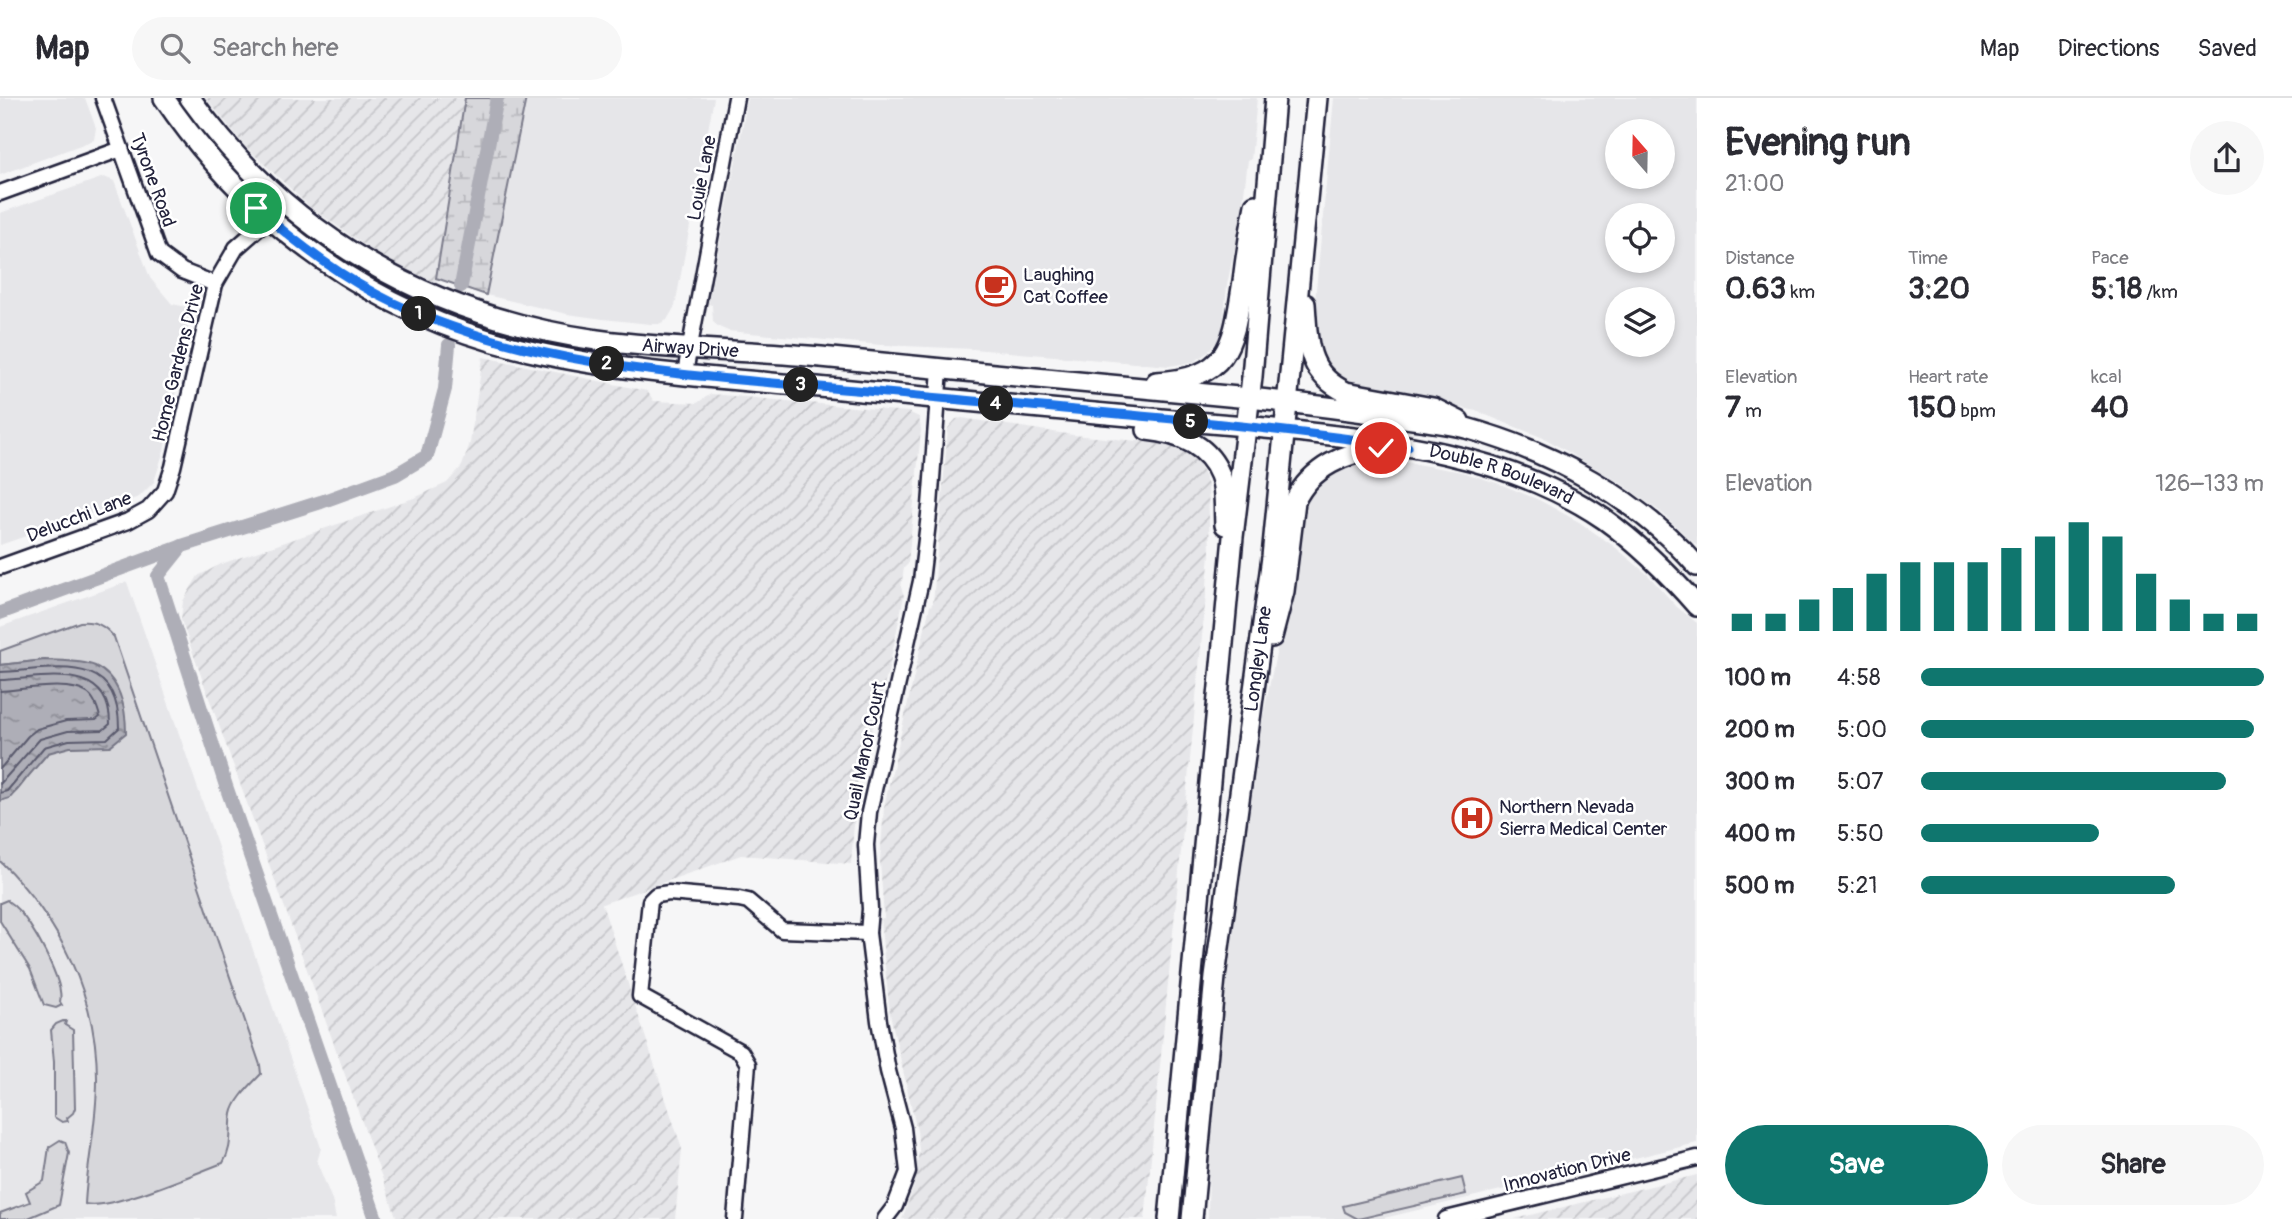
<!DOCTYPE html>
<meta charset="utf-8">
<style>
:root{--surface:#fff;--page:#f7f7f7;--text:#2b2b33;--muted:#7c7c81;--line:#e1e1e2;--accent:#0f766e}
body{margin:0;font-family:Pangolin,sans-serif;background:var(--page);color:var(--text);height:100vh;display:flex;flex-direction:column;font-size:26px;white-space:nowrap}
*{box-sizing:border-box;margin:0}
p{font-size:23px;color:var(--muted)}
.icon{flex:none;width:38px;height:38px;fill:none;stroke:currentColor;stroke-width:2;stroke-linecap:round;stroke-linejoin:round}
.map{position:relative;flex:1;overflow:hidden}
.panel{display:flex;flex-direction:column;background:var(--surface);width:595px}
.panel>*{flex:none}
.needle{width:46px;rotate:340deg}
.buttons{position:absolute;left:1605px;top:21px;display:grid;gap:14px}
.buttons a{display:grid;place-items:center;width:70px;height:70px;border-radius:50%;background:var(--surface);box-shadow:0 4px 10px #0003;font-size:35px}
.pin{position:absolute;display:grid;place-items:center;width:60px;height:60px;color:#fff;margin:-30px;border:4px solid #fff;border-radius:50%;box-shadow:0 2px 7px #0007}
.km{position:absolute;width:35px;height:35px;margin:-18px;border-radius:50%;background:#222;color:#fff;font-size:19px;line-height:35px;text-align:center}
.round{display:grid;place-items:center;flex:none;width:74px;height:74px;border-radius:37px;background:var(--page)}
.overview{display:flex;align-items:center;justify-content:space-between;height:119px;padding:0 28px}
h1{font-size:38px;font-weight:700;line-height:52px}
.figures{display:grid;grid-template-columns:repeat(3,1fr);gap:10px;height:119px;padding:7px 28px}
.figures div{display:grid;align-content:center}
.figures b{font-size:30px;font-weight:700}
.figures small{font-size:19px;font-weight:400}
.figures p{font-size:19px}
.chart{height:196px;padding:14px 28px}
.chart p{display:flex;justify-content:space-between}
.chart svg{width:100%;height:126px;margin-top:7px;stroke:var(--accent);stroke-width:6}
.cta{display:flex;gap:14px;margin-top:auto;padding:14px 28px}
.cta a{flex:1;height:80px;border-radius:42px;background:var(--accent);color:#fff;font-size:28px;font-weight:700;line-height:80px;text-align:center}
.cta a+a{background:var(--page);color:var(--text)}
ul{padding:0 28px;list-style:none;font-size:23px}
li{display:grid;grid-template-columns:112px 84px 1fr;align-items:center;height:52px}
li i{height:18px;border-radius:9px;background:var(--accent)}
header{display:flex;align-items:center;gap:42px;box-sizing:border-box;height:98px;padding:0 35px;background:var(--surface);border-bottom:2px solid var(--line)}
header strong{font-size:33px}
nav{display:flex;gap:38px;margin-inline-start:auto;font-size:24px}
.search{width:490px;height:63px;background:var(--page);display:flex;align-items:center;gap:18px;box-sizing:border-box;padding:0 24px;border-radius:38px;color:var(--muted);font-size:26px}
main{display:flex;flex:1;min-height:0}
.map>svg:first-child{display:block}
.built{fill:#e6e6e9;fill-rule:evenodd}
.industrial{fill:url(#industrial-furrows)}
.green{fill:#d7d7db;stroke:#7c7c8b;stroke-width:2}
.wetland{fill:url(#wetland-marsh);stroke:#7c7c8b;stroke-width:2}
.water{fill:url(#water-ripples);stroke:#767685;stroke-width:2}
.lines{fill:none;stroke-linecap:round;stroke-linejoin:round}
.shore{stroke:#5a5a6d;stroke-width:2}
.canal{stroke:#aeaeb7;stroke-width:14}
.minor-casing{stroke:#22223b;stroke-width:19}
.secondary-casing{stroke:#22223b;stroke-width:24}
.minor{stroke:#fff;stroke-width:14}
.secondary{stroke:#fff;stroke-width:19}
.route-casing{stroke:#fff;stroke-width:14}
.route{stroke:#1a73e8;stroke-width:9}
.labels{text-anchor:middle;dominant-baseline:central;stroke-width:5;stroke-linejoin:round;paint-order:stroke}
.street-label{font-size:19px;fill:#22223b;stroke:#fff}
.poi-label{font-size:19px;fill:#22223b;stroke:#fff;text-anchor:start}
</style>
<header>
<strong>Map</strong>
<div class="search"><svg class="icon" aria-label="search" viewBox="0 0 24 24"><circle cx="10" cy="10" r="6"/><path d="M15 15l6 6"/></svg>Search here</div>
<nav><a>Map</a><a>Directions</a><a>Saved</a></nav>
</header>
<main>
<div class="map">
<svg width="1697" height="1121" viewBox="0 0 1697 1121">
<defs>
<pattern id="industrial-furrows" width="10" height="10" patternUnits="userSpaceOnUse" patternTransform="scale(1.75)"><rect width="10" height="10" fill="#e6e6e9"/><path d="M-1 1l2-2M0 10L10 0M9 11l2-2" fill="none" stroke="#c5c5c9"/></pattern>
<pattern id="wetland-marsh" width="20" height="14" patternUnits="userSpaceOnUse" patternTransform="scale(1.75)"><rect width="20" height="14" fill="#d7d7db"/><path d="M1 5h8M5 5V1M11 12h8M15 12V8" fill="none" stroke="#b8b8bd"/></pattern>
<pattern id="water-ripples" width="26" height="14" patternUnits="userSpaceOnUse" patternTransform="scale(1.75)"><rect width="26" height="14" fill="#aeaeb7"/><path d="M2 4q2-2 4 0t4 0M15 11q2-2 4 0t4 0" fill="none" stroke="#8d8d96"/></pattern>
</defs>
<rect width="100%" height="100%" fill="#f6f6f7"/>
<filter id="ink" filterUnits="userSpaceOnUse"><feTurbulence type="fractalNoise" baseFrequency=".0143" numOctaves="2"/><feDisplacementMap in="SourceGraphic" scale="14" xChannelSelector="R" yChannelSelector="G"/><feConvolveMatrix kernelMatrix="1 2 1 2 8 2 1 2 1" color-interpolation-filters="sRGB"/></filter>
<g filter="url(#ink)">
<g class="built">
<path d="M0,0H85L96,30L94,42L0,77Z"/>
<path d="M526,0H714L675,208L667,222L659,226H650L603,221L567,216L486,197Z"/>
<path d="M748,0H1257L1251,62H1248L1241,120L1227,187L1223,228L1218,242L1208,254L1194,264L1169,268L973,251L881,247L728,233L719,229L713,224L712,207L708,206Z"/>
<path d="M1334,0H1697V448L1662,415L1622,386L1546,341L1476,313L1421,300L1363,293L1329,276L1312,235ZM1617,33H1662V79H1617ZM1617,117H1662V163H1617ZM1617,201H1662V247H1617Z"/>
<path d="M104,79L114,83L150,180L172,206L192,210L164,352L154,384L139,399L0,447V115Z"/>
<path d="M1376,359L1462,374L1500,386L1539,402L1579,424L1615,449L1647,476L1677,509L1697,525V1045L1380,1121H1208L1209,1033L1225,881L1260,633L1287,503L1298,413L1323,375Z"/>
<path d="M127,484L321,1050L317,1064L332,1102L336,1121H0V529Z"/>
</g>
<g class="industrial">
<path d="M206,0H476L436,186L380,158L310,109L245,48Z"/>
<path d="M483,259L647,293L654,303L697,305L711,296L908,314L919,319L921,332L908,466L904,470L901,489L904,498L889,570L857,686L851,766L741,757L602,806L682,1051L675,1121H397L181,522L183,503L198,478L221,466L414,400L447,385L462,368L470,345Z"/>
<path d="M962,320L1073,337L1170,346L1197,361L1208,387L1210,456L1145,1121H902L914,1088L919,1053L917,1033L890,916L880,821L884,820L880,763L884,709L930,508L933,505L948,330L956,321Z"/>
<path d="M1697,1077V1121H1514Z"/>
</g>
<g class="green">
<path d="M80,524C96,523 104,527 114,539L260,967L261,976C251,987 235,1001 232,1016C229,1034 233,1049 223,1065C195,1075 110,1113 85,1106C87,1065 97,1024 97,983C98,898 59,821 0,763V703C25,696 31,663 50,654C68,646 90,648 110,648L45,562L0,567V553Z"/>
<path d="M7,802C9,805 13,806 15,809C31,822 65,885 60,904L62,907L56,910L44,907L30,871L0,823V805Z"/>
<path d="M63,923H66L65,927L73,932L75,1010L73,1015L67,1020L68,1023L62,1024L54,1019V964L51,932L56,926Z"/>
<path d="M60,1042L65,1044L69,1055L59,1107L26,1121H0V1115L30,1104L26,1094L44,1083L49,1049Z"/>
<path d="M1462,1080L1466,1096L1358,1121L1345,1114L1343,1108Z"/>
</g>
<path class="wetland" d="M465,0H526L486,197L436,180Z"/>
<path class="water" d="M45,562C59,563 81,562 95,568C120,580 126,610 126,635L110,648L70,649L48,655L10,700L0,703V567Z"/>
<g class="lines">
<g class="shore">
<path d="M0,574C53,572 119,552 119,630L107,641L69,642L44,649L7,693L0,695"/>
<path d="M0,582C42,581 110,562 110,626L103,632L68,633L40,641L0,686"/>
<path d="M0,593C21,592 69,582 87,595C94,599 98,611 100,619L96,622L66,623L37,631L28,638L0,671"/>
</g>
<g class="canal">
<path d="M461,188L497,0"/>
<path d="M0,515L180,449"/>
<path d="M376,1121L226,688L158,478L182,448L321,404L395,377L427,358L445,291L449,247"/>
</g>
<g class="minor-casing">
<g id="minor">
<path d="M103,0L159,156L182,173L215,186"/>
<path d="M0,95L121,51"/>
<path d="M685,275L736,0"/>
<path d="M0,469L128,423L148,412L165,393L173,369L215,186L236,150L269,121"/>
<path d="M735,1121L748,966L741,954L640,898L650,803L656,797L669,795L739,801L748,803L782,832L868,835"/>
<path d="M885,1121L895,1108L908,1074L903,1030L888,973L879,923L868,835L870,811L866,747L869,714L921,483L930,408L940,271"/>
<path d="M1446,1121L1697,1060"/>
</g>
</g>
<g class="secondary-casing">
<g id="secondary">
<path id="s1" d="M164,0C251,128 377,218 529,253C630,276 736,281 840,291C975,304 1110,317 1246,328C1367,341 1500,350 1604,421C1639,446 1669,476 1697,508"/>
<path id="s2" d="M190,0C289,139 430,218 597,242C670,252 747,252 821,259C964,273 1106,287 1249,300C1297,305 1345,311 1392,318C1417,322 1442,324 1466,330C1553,354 1637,400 1697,468"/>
<path d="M1305,206C1308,244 1306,275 1346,294L1433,310L1459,323"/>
<path d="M1156,284C1232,280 1233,245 1243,183C1246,158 1250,132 1255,107"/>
<path d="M1147,332C1177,335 1208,346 1220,377C1226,392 1224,411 1225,427"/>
<path d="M1272,539L1284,493L1295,403C1311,369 1346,354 1382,350"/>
<path d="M1169,1121L1233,439L1252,279L1275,0"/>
<path id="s3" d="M1192,1121L1215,879L1272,459L1317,0"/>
</g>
</g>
<use href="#minor" class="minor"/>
<use href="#secondary" class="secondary"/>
</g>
</g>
<g class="lines" filter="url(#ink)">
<g class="route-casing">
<path id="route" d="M256,110C298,146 343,181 394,205C543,275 714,278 876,294C1053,311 1231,323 1408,349L1381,350"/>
</g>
<use href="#route" class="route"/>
</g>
<defs>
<g id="cafe-ring" transform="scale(2.0125)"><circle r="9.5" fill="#fff" stroke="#c8321e" stroke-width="1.5"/><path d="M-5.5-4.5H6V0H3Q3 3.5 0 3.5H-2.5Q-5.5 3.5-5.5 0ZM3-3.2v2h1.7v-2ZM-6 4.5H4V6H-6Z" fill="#c8321e"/></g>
<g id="hospital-ring" transform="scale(2.0125)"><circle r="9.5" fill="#fff" stroke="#c8321e" stroke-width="1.5"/><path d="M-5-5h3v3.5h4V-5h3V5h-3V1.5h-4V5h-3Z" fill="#c8321e"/></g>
</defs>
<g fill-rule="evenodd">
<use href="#cafe-ring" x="996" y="188"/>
<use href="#hospital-ring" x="1472" y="720"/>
</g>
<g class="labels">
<g class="street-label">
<text transform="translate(702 80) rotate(-79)">Louie Lane</text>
<text transform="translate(153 82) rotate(70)">Tyrone Road</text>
<text stroke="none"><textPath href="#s2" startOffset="581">Airway Drive</textPath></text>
<text transform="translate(178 265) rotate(-76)">Home Gardens Drive</text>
<text stroke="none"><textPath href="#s1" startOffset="1437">Double R Boulevard</textPath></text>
<text transform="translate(79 419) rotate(-21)">Delucchi Lane</text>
<text stroke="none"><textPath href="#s3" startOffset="564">Longley Lane</textPath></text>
<text transform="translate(865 653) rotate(-78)">Quail Manor Court</text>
<text transform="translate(1567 1072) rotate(-14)">Innovation Drive</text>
</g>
<g class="poi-label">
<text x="1023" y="177">Laughing<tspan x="1023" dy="22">Cat Coffee</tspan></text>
<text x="1499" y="709">Northern Nevada<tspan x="1499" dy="22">Sierra Medical Center</tspan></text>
</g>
</g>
</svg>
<div class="buttons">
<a><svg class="needle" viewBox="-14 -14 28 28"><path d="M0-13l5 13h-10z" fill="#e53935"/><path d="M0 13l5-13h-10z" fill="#7c7c81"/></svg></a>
<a><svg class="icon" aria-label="locate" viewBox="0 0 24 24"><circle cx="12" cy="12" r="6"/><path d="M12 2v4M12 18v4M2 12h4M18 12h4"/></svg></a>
<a><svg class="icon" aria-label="layers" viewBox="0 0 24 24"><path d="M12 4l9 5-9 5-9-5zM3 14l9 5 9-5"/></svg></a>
</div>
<div class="pin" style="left:256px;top:110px;background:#1e9e55"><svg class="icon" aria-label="arrive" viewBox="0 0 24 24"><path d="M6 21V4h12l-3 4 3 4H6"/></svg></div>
<div class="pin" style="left:1381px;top:350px;background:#d93025"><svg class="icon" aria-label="check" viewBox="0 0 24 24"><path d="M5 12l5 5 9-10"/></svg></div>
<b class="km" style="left:419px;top:216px">1</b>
<b class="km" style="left:607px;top:266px">2</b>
<b class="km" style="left:801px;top:287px">3</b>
<b class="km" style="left:996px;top:306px">4</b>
<b class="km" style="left:1191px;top:324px">5</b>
</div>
<section class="panel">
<div class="overview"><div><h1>Evening run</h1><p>21:00</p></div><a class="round"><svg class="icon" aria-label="share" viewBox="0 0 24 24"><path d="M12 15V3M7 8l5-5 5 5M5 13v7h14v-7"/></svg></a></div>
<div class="figures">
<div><p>Distance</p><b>0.63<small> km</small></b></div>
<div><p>Time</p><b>3:20</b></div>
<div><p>Pace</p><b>5:18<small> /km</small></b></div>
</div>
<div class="figures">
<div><p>Elevation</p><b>7<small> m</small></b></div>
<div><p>Heart rate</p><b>150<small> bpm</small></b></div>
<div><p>kcal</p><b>40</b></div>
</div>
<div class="chart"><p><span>Elevation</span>126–133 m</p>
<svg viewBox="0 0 160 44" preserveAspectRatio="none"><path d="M5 44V38M15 44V38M25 44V33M35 44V29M45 44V24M55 44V20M65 44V20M75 44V20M85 44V15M95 44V11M105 44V6M115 44V11M125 44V24M135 44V33M145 44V38M155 44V38"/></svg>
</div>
<ul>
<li><b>100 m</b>4:58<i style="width:100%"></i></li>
<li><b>200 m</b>5:00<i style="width:97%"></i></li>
<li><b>300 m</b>5:07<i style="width:89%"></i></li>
<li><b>400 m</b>5:50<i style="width:52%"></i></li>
<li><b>500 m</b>5:21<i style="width:74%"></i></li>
</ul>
<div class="cta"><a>Save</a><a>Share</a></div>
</section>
</main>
